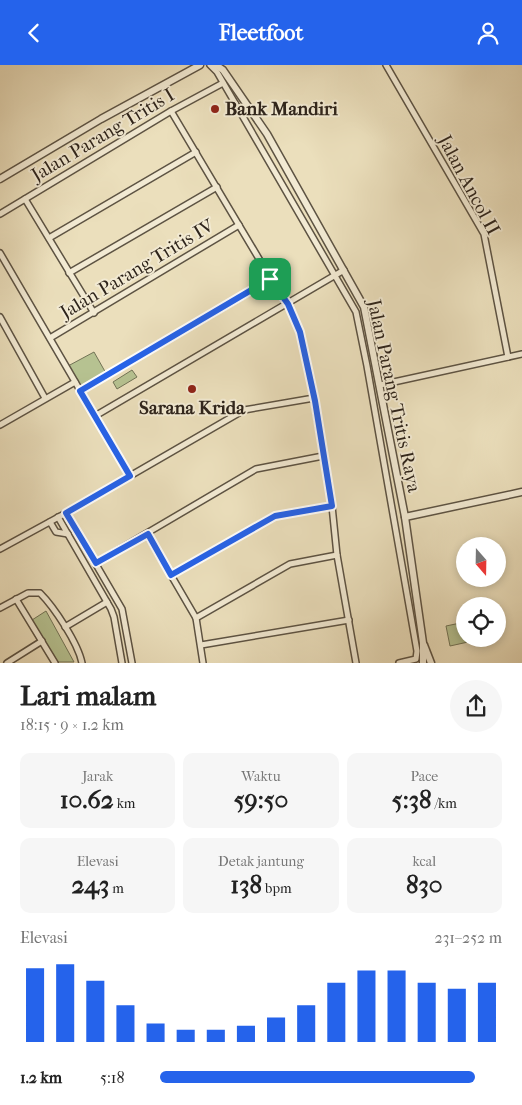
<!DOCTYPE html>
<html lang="id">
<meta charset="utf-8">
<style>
:root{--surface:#fff;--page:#f6f6f6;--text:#222;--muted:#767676;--accent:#2563eb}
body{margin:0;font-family:"IM FELL French Canon",serif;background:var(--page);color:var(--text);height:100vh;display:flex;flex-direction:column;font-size:19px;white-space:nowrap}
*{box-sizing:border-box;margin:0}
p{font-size:16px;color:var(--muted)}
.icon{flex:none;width:28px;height:28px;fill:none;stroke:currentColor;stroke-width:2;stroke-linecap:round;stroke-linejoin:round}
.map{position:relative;height:598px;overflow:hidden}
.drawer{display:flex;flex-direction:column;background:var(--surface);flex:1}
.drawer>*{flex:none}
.needle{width:32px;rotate:160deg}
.buttons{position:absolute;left:456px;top:472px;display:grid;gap:10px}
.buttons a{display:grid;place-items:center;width:50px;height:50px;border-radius:50%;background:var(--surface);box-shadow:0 2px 8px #0003;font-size:25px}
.pin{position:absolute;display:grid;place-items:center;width:42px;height:42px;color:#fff;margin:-21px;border-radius:10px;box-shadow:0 2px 8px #0006}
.round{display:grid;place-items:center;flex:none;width:52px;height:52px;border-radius:26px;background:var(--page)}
.summary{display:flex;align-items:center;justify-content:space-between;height:85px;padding:0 20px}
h1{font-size:28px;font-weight:800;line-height:38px}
.metrics{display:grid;grid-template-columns:repeat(3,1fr);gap:8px;height:85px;padding:5px 20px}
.metrics div{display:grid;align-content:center;border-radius:10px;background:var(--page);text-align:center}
.metrics b{font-size:25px;font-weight:800}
.metrics small{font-size:14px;font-weight:400}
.metrics p{font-size:14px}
.chart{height:140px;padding:10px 20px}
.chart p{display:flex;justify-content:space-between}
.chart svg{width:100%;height:90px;margin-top:5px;stroke:var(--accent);stroke-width:6}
ul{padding:0 20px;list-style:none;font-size:16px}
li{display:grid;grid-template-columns:80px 60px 1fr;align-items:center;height:38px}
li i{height:12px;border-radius:6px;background:var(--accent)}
header{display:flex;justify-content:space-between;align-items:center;height:65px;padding:0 20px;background:var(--accent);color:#fff;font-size:22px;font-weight:800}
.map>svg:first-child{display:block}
.green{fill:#b6c291;stroke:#727356}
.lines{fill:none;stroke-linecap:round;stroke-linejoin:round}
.minor-casing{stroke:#5d5343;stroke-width:8}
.tertiary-casing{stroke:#5d5343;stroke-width:9}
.minor{stroke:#f2ead3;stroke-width:5}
.tertiary{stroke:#f2ead3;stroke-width:6}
.route-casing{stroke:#fff;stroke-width:10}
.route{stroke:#2563eb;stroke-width:6}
.poi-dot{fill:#8f2418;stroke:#f2ead3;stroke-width:2}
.labels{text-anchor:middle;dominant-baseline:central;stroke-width:4;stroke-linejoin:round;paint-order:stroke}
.poi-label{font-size:19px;font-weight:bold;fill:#2e241b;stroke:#f2ead3;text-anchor:start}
.street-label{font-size:19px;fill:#2e241b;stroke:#f2ead3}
</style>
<header><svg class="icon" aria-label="back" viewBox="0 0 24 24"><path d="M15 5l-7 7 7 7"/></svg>Fleetfoot<svg class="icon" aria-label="person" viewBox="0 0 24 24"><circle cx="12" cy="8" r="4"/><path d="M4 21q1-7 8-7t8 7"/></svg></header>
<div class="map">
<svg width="522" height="598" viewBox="0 0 522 598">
<rect width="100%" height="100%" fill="#ebdfbc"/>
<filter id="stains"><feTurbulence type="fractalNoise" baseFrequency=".004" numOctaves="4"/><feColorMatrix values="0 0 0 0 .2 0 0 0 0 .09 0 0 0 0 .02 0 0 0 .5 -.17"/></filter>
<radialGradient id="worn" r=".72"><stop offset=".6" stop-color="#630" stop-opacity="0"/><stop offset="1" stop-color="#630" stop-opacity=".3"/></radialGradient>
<g class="green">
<path d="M94,287L107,310L81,324L68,301Z"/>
<path d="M132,305L137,312L117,324L113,317Z"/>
<path d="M46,546L74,597H56L32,555Z"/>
<path d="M465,557V574L477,575L450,581L446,561Z"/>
</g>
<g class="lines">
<g class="minor-casing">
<g id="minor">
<path d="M210,0L217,7L356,247L367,301L417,586L416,594L399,598"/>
<path d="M386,0L484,169L508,292"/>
<path d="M171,46L271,214L288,239L300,267L314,333L332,441L337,490L356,598"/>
<path d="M25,134L94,248"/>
<path d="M0,149L171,46L223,18"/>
<path d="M49,173L196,87"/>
<path d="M0,188L130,411"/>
<path d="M69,208L217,122"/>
<path d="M0,252L45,333"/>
<path d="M50,273L239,160"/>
<path d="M380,320L522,289"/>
<path d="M80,326L271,214"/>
<path d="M95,351L344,205"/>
<path d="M0,360L75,317"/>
<path d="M66,448L122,544L132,598"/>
<path d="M58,452L111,544L114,552L122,598"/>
<path d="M50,457L56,467L68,469"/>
<path d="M147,469L196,553L203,598"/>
<path d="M0,484L66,448L244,345L314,333"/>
<path d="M96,498L256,404L323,391"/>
<path d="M171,510L275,451L332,441"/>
<path d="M16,534L55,598"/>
<path d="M0,543L28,528H40C54,542 78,578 82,598"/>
<path d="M196,553L290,499L337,490"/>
<path d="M65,562L107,537"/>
<path d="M201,580L349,555"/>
<path d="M7,598L42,576"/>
</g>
</g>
<g class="tertiary-casing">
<g id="tertiary">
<path d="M216,0L223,5L267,69L364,242L405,452L423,578V598"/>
<path d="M0,114L101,54L200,0"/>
<path d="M405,452L522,427"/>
<path d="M424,580L431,598"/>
</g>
</g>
<use href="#minor" class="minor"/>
<use href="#tertiary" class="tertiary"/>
</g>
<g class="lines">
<g class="route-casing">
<path id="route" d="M270,214L288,239L300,267L315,336L332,441L275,451L171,510L148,469L96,498L66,448L130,411L80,326Z"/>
</g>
<use href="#route" class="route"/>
</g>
<g class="poi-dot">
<circle cx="215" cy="44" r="5"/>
<circle cx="192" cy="324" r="5"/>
</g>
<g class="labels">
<g class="poi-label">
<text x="225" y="44">Bank Mandiri</text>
<text x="192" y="343" text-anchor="middle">Sarana Krida</text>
</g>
<g class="street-label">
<text transform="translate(103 70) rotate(-31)">Jalan Parang Tritis I</text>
<text transform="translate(469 120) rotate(62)">Jalan Ancol II</text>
<text transform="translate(137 204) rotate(-31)">Jalan Parang Tritis IV</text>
<text transform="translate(394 331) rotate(78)">Jalan Parang Tritis Raya</text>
</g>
</g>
<rect width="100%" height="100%" filter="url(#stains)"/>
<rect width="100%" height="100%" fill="url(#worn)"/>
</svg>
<div class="buttons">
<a><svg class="needle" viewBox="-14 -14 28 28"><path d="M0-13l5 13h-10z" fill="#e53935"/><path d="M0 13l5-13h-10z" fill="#767676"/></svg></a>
<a><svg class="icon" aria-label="locate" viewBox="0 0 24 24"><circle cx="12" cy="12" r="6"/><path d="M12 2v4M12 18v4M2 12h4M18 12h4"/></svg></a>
</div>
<div class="pin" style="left:270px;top:214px;background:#1e9e55"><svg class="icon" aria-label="arrive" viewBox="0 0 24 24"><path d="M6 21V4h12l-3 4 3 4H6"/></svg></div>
</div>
<section class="drawer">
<div class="summary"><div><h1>Lari malam</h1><p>18:15 · 9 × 1.2 km</p></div><a class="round"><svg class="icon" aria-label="share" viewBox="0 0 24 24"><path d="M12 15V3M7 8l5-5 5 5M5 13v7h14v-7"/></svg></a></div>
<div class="metrics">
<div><p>Jarak</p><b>10.62<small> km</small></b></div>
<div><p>Waktu</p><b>59:50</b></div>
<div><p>Pace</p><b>5:38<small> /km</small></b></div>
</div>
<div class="metrics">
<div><p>Elevasi</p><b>243<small> m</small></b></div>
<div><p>Detak jantung</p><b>138<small> bpm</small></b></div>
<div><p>kcal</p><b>830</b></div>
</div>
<div class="chart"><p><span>Elevasi</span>231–252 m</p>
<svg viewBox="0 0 160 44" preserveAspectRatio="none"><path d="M5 44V8M15 44V6M25 44V14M35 44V26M45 44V35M55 44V38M65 44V38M75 44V36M85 44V32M95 44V26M105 44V15M115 44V9M125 44V9M135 44V15M145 44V18M155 44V15"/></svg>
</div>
<ul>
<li><b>1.2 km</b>5:18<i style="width:92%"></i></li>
</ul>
</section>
